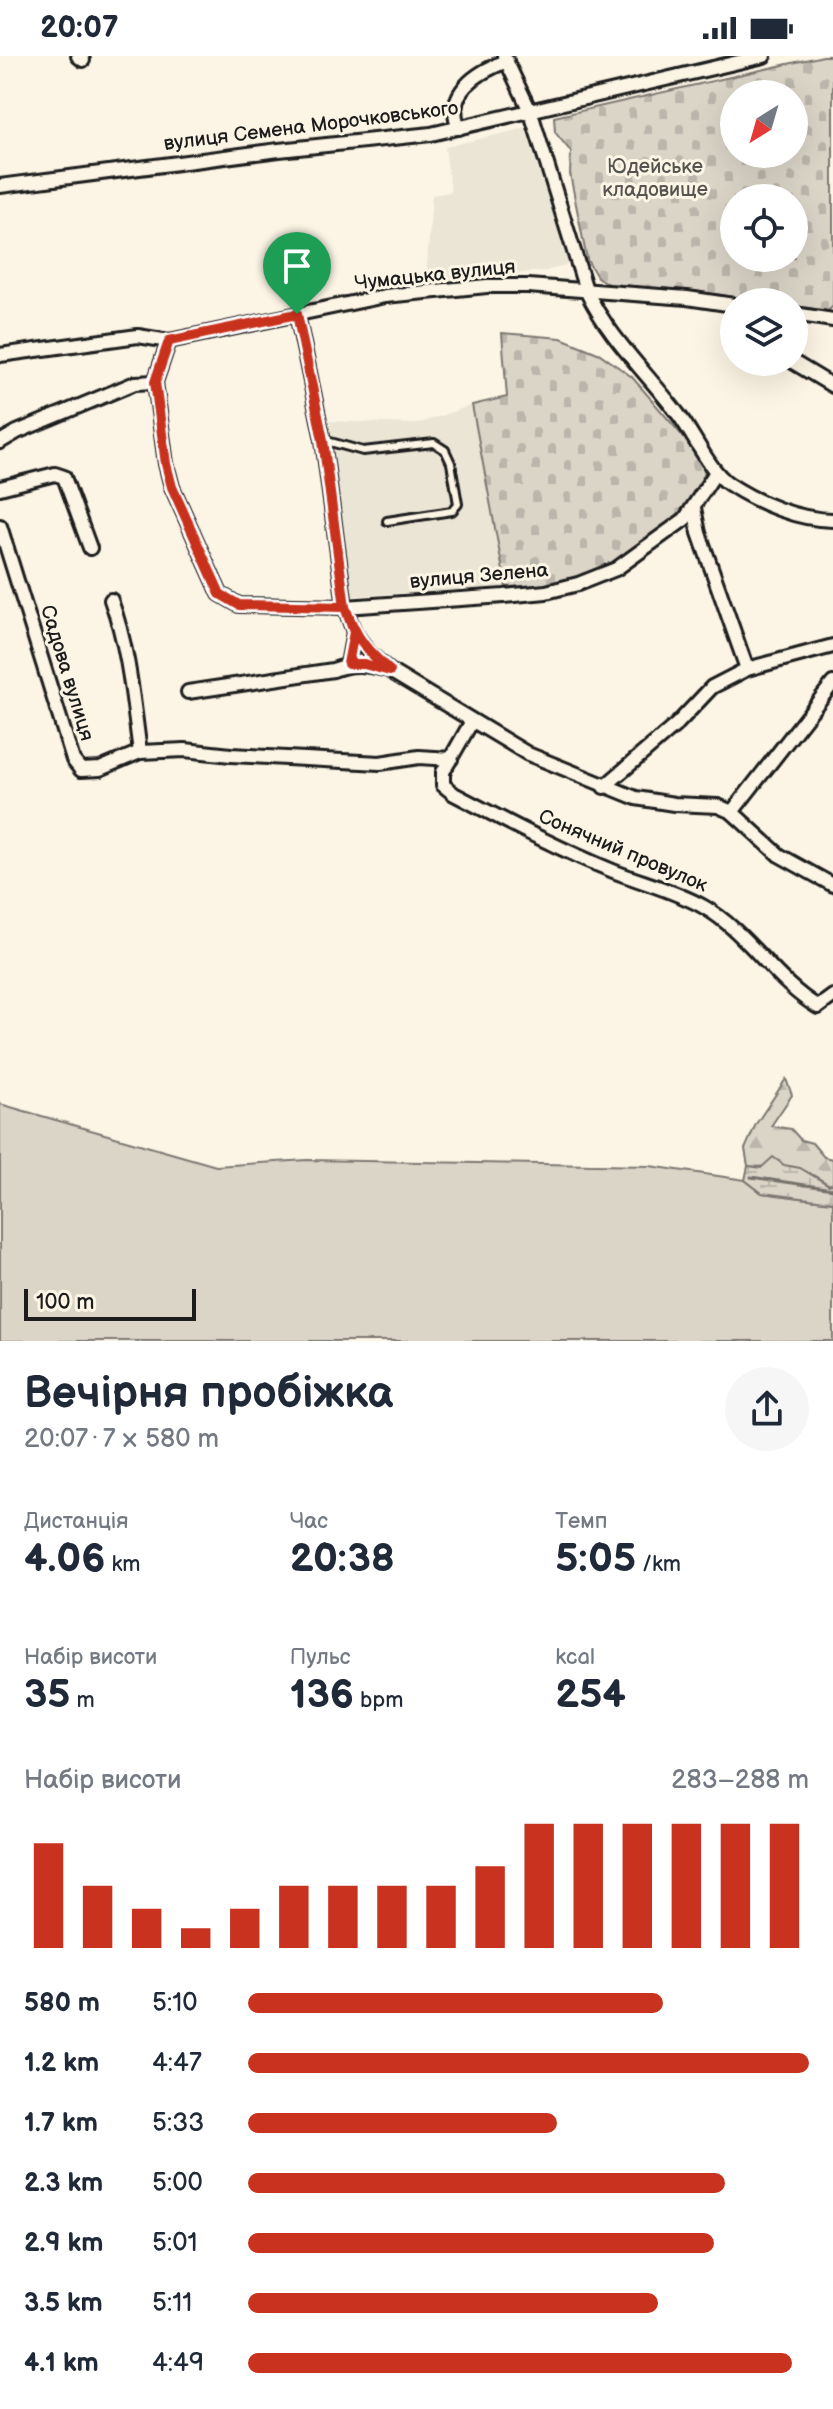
<!DOCTYPE html>
<html lang="uk">
<meta charset="utf-8">
<style>
:root{--surface:#fff;--page:#f6f6f7;--text:#1f2937;--muted:#747a83;--accent:#c8321e}
body{margin:0;font-family:"Balsamiq Sans",sans-serif;background:var(--page);color:var(--text);height:100vh;display:flex;flex-direction:column;font-size:30px;white-space:nowrap}
*{box-sizing:border-box;margin:0}
p{font-size:26px;color:var(--muted)}
.icon{flex:none;width:44px;height:44px;fill:none;stroke:currentColor;stroke-width:2;stroke-linecap:round;stroke-linejoin:round}
.map{position:relative;height:1285px;overflow:hidden}
.details{display:flex;flex-direction:column;background:var(--surface);flex:1}
.details>*{flex:none}
.needle{width:52px;rotate:217deg}
.controls{position:absolute;left:720px;top:24px;display:grid;gap:16px}
.controls a{display:grid;place-items:center;width:88px;height:88px;border-radius:50%;background:var(--surface);box-shadow:0 8px 32px #0002;font-size:40px}
.scale{position:absolute;left:24px;bottom:20px;width:172px;box-sizing:border-box;padding-left:8px;border:4px solid #1c1c1c;border-top:0;font-size:22px;line-height:28px;white-space:nowrap;color:#1c1c1c;-webkit-text-stroke:6px #fcf5e5;paint-order:stroke}
.pin{position:absolute;display:grid;place-items:center;width:68px;height:68px;color:#fff;margin:-82px -34px;border-radius:50% 50% 50% 0;rotate:-45deg;box-shadow:0 0 8px #0007}
.pin .icon{rotate:45deg}
.round{display:grid;place-items:center;flex:none;width:84px;height:84px;border-radius:42px;background:var(--page)}
.head{display:flex;align-items:center;justify-content:space-between;height:136px;padding:0 24px}
h1{font-size:44px;font-weight:700;line-height:60px}
.stats{display:grid;grid-template-columns:repeat(3,1fr);gap:12px;height:136px;padding:8px 24px}
.stats div{display:grid;align-content:center}
.stats b{font-size:40px;font-weight:700}
.stats small{font-size:22px;font-weight:400}
.stats p{font-size:22px}
.chart{height:224px;padding:16px 24px}
.chart p{display:flex;justify-content:space-between}
.chart svg{width:100%;height:144px;margin-top:8px;stroke:var(--accent);stroke-width:6}
ul{padding:0 24px;list-style:none;font-size:26px}
li{display:grid;grid-template-columns:128px 96px 1fr;align-items:center;height:60px}
li i{height:20px;border-radius:10px;background:var(--accent)}
.status{display:flex;justify-content:space-between;align-items:center;height:56px;padding:0 40px;background:var(--surface);direction:ltr}
.status svg{height:22px;fill:currentColor}
.map>svg:first-child{display:block}
.built{fill:#ebe5d6}
.grass{fill:#dbd5c8;stroke:#7c7872;stroke-width:2}
.forest{fill:url(#forest-firs);stroke:#7c7872;stroke-width:2}
.wetland{fill:url(#wetland-marsh);stroke:#7c7872;stroke-width:2}
.cemetery{fill:url(#cemetery-stones);stroke:#7c7872;stroke-width:2;fill-rule:evenodd}
.lines{fill:none;stroke-linecap:round;stroke-linejoin:round}
.stream{stroke:#75726c;stroke-width:3}
.lane-casing{stroke:#1c1c1c;stroke-width:12}
.street-casing{stroke:#1c1c1c;stroke-width:18}
.lane{stroke:#fcf5e5;stroke-width:6}
.street{stroke:#fcf5e5;stroke-width:12}
.route-casing{stroke:#fff;stroke-width:16}
.route{stroke:#c8321e;stroke-width:10}
.labels{text-anchor:middle;dominant-baseline:central;stroke-width:6;stroke-linejoin:round;paint-order:stroke}
.street-label{font-size:20px;fill:#1c1c1c;stroke:#fcf5e5}
.park-label{font-size:20px;fill:#555450;stroke:#fcf5e5}
</style>
<div class="status"><b>20:07</b><svg viewBox="0 0 49 12"><path d="M0 12V9h3v3zM5 12V6h3v6zM10 12V3h3v9zM15 12V0h3v12zM26 1h20v11H26zM47 4h2v5h-2z"/></svg></div>
<div class="map">
<svg width="833" height="1285" viewBox="0 0 833 1285">
<defs>
<pattern id="forest-firs" width="22" height="20" patternUnits="userSpaceOnUse" patternTransform="scale(2)"><rect width="22" height="20" fill="#dbd5c8"/><path d="M5 1l3.5 6h-7zM16 11l3.5 6h-7z" fill="#bbb6ab"/></pattern>
<pattern id="wetland-marsh" width="20" height="14" patternUnits="userSpaceOnUse" patternTransform="scale(2)"><rect width="20" height="14" fill="#dbd5c8"/><path d="M1 5h8M5 5V1M11 12h8M15 12V8" fill="none" stroke="#bbb6ab"/></pattern>
<pattern id="cemetery-stones" width="16" height="16" patternUnits="userSpaceOnUse" patternTransform="scale(2)"><rect width="16" height="16" fill="#dbd5c8"/><path d="M2 7V4a2 2 0 0 1 4 0v3zM10 15v-3a2 2 0 0 1 4 0v3z" fill="#bbb6ab"/></pattern>
</defs>
<rect width="100%" height="100%" fill="#fcf5e5"/>
<filter id="ink" filterUnits="userSpaceOnUse"><feTurbulence type="fractalNoise" baseFrequency=".0125" numOctaves="2"/><feDisplacementMap in="SourceGraphic" scale="16" xChannelSelector="R" yChannelSelector="G"/><feConvolveMatrix kernelMatrix="1 2 1 2 8 2 1 2 1" color-interpolation-filters="sRGB"/></filter>
<g filter="url(#ink)">
<g class="built">
<path d="M525,72L569,208L546,215L426,225L432,139L451,136L445,91Z"/>
<path d="M472,349L506,531L352,540L330,365L417,368Z"/>
</g>
<path class="grass" d="M0,1048L216,1110L307,1104L650,1110L745,1124L762,1137L833,1146V1285H0Z"/>
<path class="forest" d="M786,1023L792,1039L771,1070L791,1073L801,1084L812,1087L824,1101L833,1103V1127L830,1129C816,1121 803,1112 787,1110C774,1109 762,1112 748,1110L745,1093L756,1068Z"/>
<path class="wetland" d="M773,1101L784,1109L800,1112L829,1129L833,1127V1146L762,1137L745,1124L748,1110L761,1112Z"/>
<g class="cemetery">
<path d="M823,0H833V250L828,255L794,250V246H767L695,235L608,228L597,221L587,204L570,118L571,96L555,76L554,61ZM734,38H794V98H734ZM734,142H794V202H734Z"/>
<path d="M502,277L561,282L600,298L632,321L699,399L705,418C698,432 691,448 679,460C644,493 592,523 543,529C531,531 518,530 506,531L472,349L507,341Z"/>
</g>
<g class="lines">
<path class="stream" d="M751,1121L833,1133"/>
<g class="lane-casing">
<path id="lane" d="M323,384L363,395L434,387L445,394L451,407L458,448L452,455L387,465"/>
</g>
<g class="street-casing">
<g id="street">
<path d="M78,0L83,4"/>
<path d="M504,0L531,57L586,234C608,281 647,317 678,358C693,377 710,416 729,428C758,447 798,464 833,464"/>
<path d="M459,72C444,37 477,16 507,5"/>
<path d="M0,130L279,94L431,78L764,0"/>
<path d="M297,258L323,384L345,551L504,540L546,536L578,528L616,513L685,463L716,416"/>
<path d="M794,258L833,264"/>
<path d="M169,285L155,326L166,408L172,431L220,538L239,549L345,551L354,576L369,597L390,615L528,698L636,742L674,748L718,750L732,756L779,799L833,829"/>
<path d="M0,299L138,280L169,285L385,240L487,230H528L687,242L734,249"/>
<path d="M793,306L833,330"/>
<path d="M0,386L17,376L135,327L155,326"/>
<path d="M0,432L55,418L64,421L90,492"/>
<path d="M694,452L699,477L747,613"/>
<path d="M0,470L73,704L81,714L100,713L140,696"/>
<path d="M111,544C129,593 133,645 140,696L185,694L231,699L380,707L419,701L451,703"/>
<path d="M348,608L354,576"/>
<path d="M188,636L333,614C352,607 365,608 384,613"/>
<path d="M472,665L443,716V729L454,738C506,765 558,793 613,815C643,827 676,835 704,851C748,876 774,925 818,951L833,940"/>
<path d="M604,731L677,668L712,631L747,613L833,590"/>
<path d="M732,756L833,627"/>
</g>
</g>
<use href="#lane" class="lane"/>
<use href="#street" class="street"/>
</g>
</g>
<g class="lines" filter="url(#ink)">
<g class="route-casing">
<path id="route" d="M297,258L169,285L155,326L166,408L172,431L220,538L239,549L345,551C356,582 366,594 390,615L364,608H348L354,576L345,551L323,384L297,258"/>
</g>
<use href="#route" class="route"/>
</g>
<g class="labels">
<g class="street-label">
<text transform="translate(311 70) rotate(-7)">вулиця Семена Морочковського</text>
<text transform="translate(435 219) rotate(-6)">Чумацька вулиця</text>
<text transform="translate(479 520) rotate(-5)">вулиця Зелена</text>
<text transform="translate(67 617) rotate(73)">Садова вулиця</text>
<text transform="translate(623 795) rotate(23)">Сонячний провулок</text>
</g>
<g class="park-label">
<text x="655" y="111">Юдейське<tspan x="655" dy="23">кладовище</tspan></text>
</g>
</g>
</svg>
<div class="controls">
<a><svg class="needle" viewBox="-14 -14 28 28"><path d="M0-13l5 13h-10z" fill="#e53935"/><path d="M0 13l5-13h-10z" fill="#747a83"/></svg></a>
<a><svg class="icon" aria-label="locate" viewBox="0 0 24 24"><circle cx="12" cy="12" r="6"/><path d="M12 2v4M12 18v4M2 12h4M18 12h4"/></svg></a>
<a><svg class="icon" aria-label="layers" viewBox="0 0 24 24"><path d="M12 4l9 5-9 5-9-5zM3 14l9 5 9-5"/></svg></a>
</div>
<div class="scale">100 m</div>
<div class="pin" style="left:297px;top:258px;background:#1e9e55"><svg class="icon" aria-label="arrive" viewBox="0 0 24 24"><path d="M6 21V4h12l-3 4 3 4H6"/></svg></div>
</div>
<section class="details">
<div class="head"><div><h1>Вечірня пробіжка</h1><p>20:07 · 7 × 580 m</p></div><a class="round"><svg class="icon" aria-label="share" viewBox="0 0 24 24"><path d="M12 15V3M7 8l5-5 5 5M5 13v7h14v-7"/></svg></a></div>
<div class="stats">
<div><p>Дистанція</p><b>4.06<small> km</small></b></div>
<div><p>Час</p><b>20:38</b></div>
<div><p>Темп</p><b>5:05<small> /km</small></b></div>
</div>
<div class="stats">
<div><p>Набір висоти</p><b>35<small> m</small></b></div>
<div><p>Пульс</p><b>136<small> bpm</small></b></div>
<div><p>kcal</p><b>254</b></div>
</div>
<div class="chart"><p><span>Набір висоти</span>283–288 m</p>
<svg viewBox="0 0 160 44" preserveAspectRatio="none"><path d="M5 44V12M15 44V25M25 44V32M35 44V38M45 44V32M55 44V25M65 44V25M75 44V25M85 44V25M95 44V19M105 44V6M115 44V6M125 44V6M135 44V6M145 44V6M155 44V6"/></svg>
</div>
<ul>
<li><b>580 m</b>5:10<i style="width:74%"></i></li>
<li><b>1.2 km</b>4:47<i style="width:100%"></i></li>
<li><b>1.7 km</b>5:33<i style="width:55%"></i></li>
<li><b>2.3 km</b>5:00<i style="width:85%"></i></li>
<li><b>2.9 km</b>5:01<i style="width:83%"></i></li>
<li><b>3.5 km</b>5:11<i style="width:73%"></i></li>
<li><b>4.1 km</b>4:49<i style="width:97%"></i></li>
</ul>
</section>
